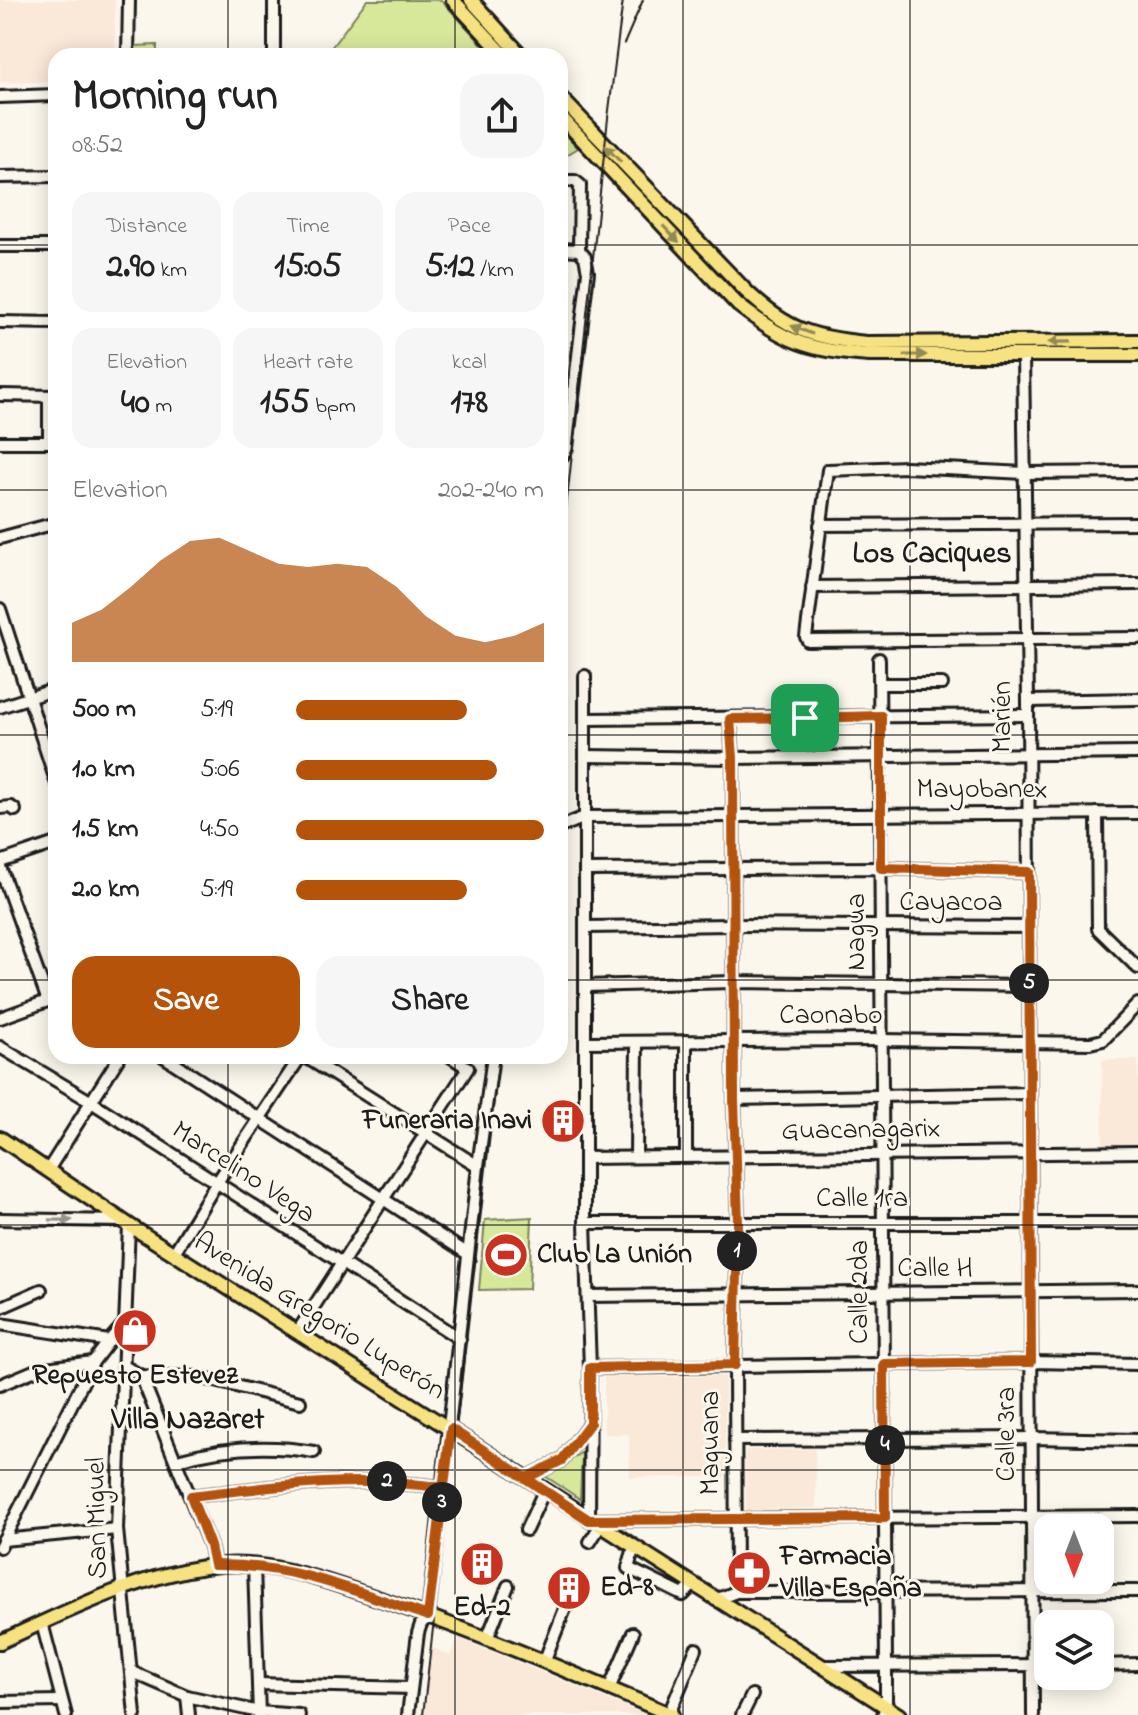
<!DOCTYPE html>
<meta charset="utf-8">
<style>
:root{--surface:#fff;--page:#f6f6f6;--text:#222;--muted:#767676;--accent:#b45309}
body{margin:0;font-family:"Indie Flower",sans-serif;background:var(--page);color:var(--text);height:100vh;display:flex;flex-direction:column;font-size:30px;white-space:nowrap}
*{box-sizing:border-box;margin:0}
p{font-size:26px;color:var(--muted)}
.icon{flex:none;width:44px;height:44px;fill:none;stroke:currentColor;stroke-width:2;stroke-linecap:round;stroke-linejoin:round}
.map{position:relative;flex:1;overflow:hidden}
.side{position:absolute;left:48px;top:48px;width:520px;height:1016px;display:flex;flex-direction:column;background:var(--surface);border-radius:24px;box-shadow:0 4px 20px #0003}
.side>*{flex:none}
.needle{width:52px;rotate:180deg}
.tools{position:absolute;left:1034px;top:1514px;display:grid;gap:16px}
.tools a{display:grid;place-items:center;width:80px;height:80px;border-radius:16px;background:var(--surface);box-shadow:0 4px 20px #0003;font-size:40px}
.pin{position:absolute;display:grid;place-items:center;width:68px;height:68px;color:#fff;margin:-34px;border-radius:16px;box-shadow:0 4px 12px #0006}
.km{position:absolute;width:40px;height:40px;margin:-20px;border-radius:50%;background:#222;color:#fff;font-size:22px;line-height:40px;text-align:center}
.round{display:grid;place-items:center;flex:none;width:84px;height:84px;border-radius:24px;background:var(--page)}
.summary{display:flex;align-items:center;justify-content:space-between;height:136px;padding:0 24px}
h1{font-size:44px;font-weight:700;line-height:60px}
.stats{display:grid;grid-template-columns:repeat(3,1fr);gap:12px;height:136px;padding:8px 24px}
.stats div{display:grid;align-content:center;border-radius:20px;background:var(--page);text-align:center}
.stats b{font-size:34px;font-weight:700}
.stats small{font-size:22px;font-weight:400}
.stats p{font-size:22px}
.chart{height:224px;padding:16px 24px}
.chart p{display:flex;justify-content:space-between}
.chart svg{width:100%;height:144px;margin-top:8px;fill:var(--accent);opacity:.7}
.action{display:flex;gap:16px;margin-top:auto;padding:16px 24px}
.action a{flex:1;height:92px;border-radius:24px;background:var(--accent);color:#fff;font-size:32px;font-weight:700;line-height:92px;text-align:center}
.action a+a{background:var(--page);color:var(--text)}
ul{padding:0 24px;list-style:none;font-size:26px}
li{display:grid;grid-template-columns:128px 96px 1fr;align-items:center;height:60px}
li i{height:20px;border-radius:10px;background:var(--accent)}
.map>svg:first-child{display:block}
.built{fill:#fae8d8}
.green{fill:#d7e89b;stroke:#7a825c;stroke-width:2}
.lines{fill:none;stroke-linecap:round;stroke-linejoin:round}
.minor-casing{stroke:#1c1c1c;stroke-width:16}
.major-casing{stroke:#1c1c1c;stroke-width:18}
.minor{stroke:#fbf7ec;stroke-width:10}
.major{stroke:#f7e281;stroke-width:12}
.rail{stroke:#1c1c1c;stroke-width:2}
.oneway{fill:#948954}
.oneway2{fill:#97948e}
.route-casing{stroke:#fff;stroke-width:16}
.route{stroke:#b45309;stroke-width:10}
.grid{fill:none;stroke:#1c1c1c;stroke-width:2;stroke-opacity:0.55}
.labels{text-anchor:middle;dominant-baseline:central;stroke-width:6;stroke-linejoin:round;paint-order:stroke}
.street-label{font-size:28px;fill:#1c1c1c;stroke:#fbf7ec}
.poi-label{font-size:28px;font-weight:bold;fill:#1c1c1c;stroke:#fbf7ec;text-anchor:start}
.neighbourhood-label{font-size:30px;font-weight:bold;fill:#1c1c1c;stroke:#fbf7ec}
</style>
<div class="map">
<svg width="1138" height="1715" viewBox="0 0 1138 1715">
<rect width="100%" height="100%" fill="#fbf7ec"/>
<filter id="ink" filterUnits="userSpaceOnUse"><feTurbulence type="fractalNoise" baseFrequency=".0125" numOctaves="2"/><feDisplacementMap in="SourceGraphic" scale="16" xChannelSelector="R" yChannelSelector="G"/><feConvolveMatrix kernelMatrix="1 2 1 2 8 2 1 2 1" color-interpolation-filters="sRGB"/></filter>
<g filter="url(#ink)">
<g class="built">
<path d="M0,0H115V56H56V82H0Z"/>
<path d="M1102,1060H1138V1145H1103Z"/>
<path d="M725,1376V1477H630L629,1434H604V1377Z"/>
<path d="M815,1449L816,1508L746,1510L745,1450Z"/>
<path d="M458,1638L646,1715H424L431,1647L450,1656Z"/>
</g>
<g class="green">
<path d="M367,0H441L493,56H325Z"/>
<path d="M157,45V56H134V46Z"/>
<path d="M560,128L578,148L560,159Z"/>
<path d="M532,1217L529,1289L479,1290L485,1220Z"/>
<path d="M582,1452L580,1499L545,1476Z"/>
</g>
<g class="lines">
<g class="minor-casing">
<g id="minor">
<path d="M128,56L129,0"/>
<path d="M274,56V0"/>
<path d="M0,97L56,95"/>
<path d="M0,177L56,176"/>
<path d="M560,181H575L580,185L579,250"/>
<path d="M0,246H56"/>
<path d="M560,249L579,250"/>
<path d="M0,322L56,323"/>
<path d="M1023,355L1028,701L1033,1715"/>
<path d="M0,395L56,396"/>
<path d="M49,396V442"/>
<path d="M0,442H56"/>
<path d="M560,460L567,448L588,272L585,257L579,250"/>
<path d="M1138,472L1025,473L906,467L828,470L806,637L808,641L1138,638"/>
<path d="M820,525L1138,523"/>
<path d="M0,538L56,523"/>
<path d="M812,587L1138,584"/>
<path d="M0,609L56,781"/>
<path d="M879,659L886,1666V1707L883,1715"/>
<path d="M585,676V1223L590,1368L589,1520L1138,1516"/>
<path d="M880,684H942"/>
<path d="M1028,701L1138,699"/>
<path d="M0,707L56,689"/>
<path d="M586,719L1027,715"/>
<path d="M730,719L733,758L734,1099L738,1223L735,1365L736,1592"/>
<path d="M585,756L733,758L1138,753"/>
<path d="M0,808L11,807L15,810"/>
<path d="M1097,813L1098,929L1138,968"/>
<path d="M560,827L585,817L1138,813"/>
<path d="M0,862L56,843"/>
<path d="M0,867L48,1001"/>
<path d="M585,870L881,868L1029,872"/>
<path d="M585,927L733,925L1029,927"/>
<path d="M585,986L733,982L1029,986"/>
<path d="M0,1018L56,998"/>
<path d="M585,1042L881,1040L1090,1043L1103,1040L1138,1004"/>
<path d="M0,1047L90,1101L460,1339"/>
<path d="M163,1056L468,1254"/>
<path d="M304,1056L478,1166"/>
<path d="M734,1099L1030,1093"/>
<path d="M686,1156V1041"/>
<path d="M636,1157L637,1042"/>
<path d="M585,1158L1138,1152"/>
<path d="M48,1170L120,1056"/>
<path d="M0,1219L122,1221"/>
<path d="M585,1223H1138"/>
<path d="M129,1225L117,1529L135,1715"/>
<path d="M174,1253L216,1184L301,1056"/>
<path d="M588,1296L1138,1290"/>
<path d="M0,1308L41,1290"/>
<path d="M0,1324L109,1341L123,1325"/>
<path d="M298,1331L468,1068L450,1056"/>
<path d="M124,1366L141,1376L199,1377L300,1402"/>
<path d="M590,1368L1031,1362L1138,1364"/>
<path d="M141,1376L210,1546L214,1565"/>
<path d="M0,1385L38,1369L93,1362"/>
<path d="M735,1440L1031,1438L1138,1440"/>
<path d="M177,1460C223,1447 267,1444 314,1452"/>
<path d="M526,1478L562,1460L589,1424"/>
<path d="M191,1496C276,1486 359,1475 443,1488"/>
<path d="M526,1530L544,1491"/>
<path d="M3,1540L117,1529"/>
<path d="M590,1542L600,1526"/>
<path d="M0,1547L93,1362L109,1341"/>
<path d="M634,1548L628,1568L683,1595L692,1586"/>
<path d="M254,1566L259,1715"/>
<path d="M715,1600L736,1592L1138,1591"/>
<path d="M42,1623L66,1715"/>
<path d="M487,1639L508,1586"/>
<path d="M544,1662L568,1601"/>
<path d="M1100,1665L1138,1664"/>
<path d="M822,1666L1048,1665"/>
<path d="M132,1672L187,1696L259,1712L299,1715"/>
<path d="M258,1684L411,1688"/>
<path d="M609,1689L633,1633"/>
<path d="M187,1696L189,1715"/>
<path d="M0,1702L61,1701"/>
<path d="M669,1714L696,1649"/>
<path d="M408,1715L418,1633L421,1624L428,1616L478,1166L493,1056"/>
<path d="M742,1715L752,1695"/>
</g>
</g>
<g class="major-casing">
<g id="major">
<path d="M453,0L505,56"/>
<path d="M471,0L522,56"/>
<path d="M560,97L747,292C787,330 813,338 867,343L1138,341"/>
<path d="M560,116L738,305C785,342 810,351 869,355H1138"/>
<path d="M0,1138L129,1225L899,1715"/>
<path d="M0,1642C68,1611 136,1576 211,1566C270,1558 328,1582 383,1600C481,1634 577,1675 672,1715"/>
</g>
</g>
<use href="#minor" class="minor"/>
<use href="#major" class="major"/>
<g class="rail">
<path d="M624,44L643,0"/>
<path d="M560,565L608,118L623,0"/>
<path d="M423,1715L499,1056"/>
</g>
</g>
<defs><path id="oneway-solid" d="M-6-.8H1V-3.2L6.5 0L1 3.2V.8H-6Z" transform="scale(2)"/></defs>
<g class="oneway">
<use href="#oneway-solid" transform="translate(613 154) rotate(-134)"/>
<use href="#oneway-solid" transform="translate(671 234) rotate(46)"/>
<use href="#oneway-solid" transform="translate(802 330) rotate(-159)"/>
<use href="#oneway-solid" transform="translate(1060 342) rotate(179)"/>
<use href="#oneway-solid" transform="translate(915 355)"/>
</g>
<use class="oneway2" href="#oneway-solid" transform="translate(61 1220) rotate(1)"/>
</g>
<g class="lines" filter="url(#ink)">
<g class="route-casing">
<path id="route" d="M805,718L730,719L733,758L734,1099L738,1223L735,1365L590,1368V1423L562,1460L526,1478L451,1429L443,1488C359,1475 276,1486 191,1496L210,1546L214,1565C294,1564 354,1591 428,1616L451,1429L589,1520L885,1518L884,1364L1031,1362L1029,872L881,868V716L805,718"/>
</g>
<use href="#route" class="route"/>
</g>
<path class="grid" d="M228,0V56M455,0V56M683,0V1715M910,0V1715M0,245H56M560,245H1138M0,490H56M560,490H1138M0,735H56M560,735H1138M0,980H56M560,980H1138M228,1056V1715M455,1056V1715M0,1225H1138M0,1470H1138"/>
<defs>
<g id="building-disc" transform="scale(2.3)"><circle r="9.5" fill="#c8321e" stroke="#fbf7ec"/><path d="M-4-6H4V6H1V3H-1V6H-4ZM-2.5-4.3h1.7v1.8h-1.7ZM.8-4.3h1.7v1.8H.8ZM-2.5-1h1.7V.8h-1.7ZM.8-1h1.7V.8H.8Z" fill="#fff"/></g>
<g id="stadium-disc" transform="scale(2.3)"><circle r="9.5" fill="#c8321e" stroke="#fbf7ec"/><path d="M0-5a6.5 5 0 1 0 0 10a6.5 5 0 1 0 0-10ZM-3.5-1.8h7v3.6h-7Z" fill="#fff"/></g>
<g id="shop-disc" transform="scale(2.3)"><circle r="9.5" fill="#c8321e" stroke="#fbf7ec"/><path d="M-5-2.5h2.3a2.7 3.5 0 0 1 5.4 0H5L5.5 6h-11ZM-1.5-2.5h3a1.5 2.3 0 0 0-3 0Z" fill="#fff"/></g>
<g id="pharmacy-disc" transform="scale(2.3)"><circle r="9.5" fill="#c8321e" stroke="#fbf7ec"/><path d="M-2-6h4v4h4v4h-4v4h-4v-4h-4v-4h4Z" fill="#fff"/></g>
</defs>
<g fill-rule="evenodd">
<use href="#building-disc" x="563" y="1121"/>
<use href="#stadium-disc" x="506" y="1255"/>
<use href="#shop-disc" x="135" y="1331"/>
<use href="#building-disc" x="482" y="1564"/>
<use href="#pharmacy-disc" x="749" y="1573"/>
<use href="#building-disc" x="569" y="1588"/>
</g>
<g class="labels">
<g class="street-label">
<text transform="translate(1003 717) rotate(-90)">Marién</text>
<text x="982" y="790">Mayobanex</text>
<text x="951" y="903">Cayacoa</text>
<text transform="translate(857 932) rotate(-90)">Nagua</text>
<text x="831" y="1016">Caonabo</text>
<text transform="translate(861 1131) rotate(-1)">Guacanagarix</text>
<text transform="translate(243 1173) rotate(33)">Marcelino Vega</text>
<text x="862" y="1199">Calle 1ra</text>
<text x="935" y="1269">Calle H</text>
<text transform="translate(860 1292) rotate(-90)">Calle 2da</text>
<text transform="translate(319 1317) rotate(32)">Avenida Gregorio Luperón</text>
<text transform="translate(1007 1434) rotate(-90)">Calle 3ra</text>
<text transform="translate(711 1443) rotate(-90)">Maguana</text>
<text transform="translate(98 1518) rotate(-91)">San Miguel</text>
</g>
<g class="poi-label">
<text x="532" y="1121" text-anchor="end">Funeraria Inavi</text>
<text x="537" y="1255">Club La Unión</text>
<text x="135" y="1376" text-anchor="middle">Repuesto Estevez</text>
<text x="780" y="1557">Farmacia<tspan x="780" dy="32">Villa España</tspan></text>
<text x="600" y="1588">Ed-8</text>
<text x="482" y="1608" text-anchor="middle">Ed-2</text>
</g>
<g class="neighbourhood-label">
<text x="932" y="555">Los Caciques</text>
<text x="188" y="1421">Villa Nazaret</text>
</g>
</g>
</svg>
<div class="tools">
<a><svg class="needle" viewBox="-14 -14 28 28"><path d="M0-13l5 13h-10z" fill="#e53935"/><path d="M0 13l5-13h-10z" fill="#767676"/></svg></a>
<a><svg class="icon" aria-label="layers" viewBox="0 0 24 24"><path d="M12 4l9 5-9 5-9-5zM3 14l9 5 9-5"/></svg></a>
</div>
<div class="pin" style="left:805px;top:718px;background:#1e9e55"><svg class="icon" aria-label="arrive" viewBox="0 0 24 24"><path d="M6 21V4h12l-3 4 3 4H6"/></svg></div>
<b class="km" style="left:737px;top:1251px">1</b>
<b class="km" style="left:387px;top:1481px">2</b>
<b class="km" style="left:442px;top:1502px">3</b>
<b class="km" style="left:885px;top:1445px">4</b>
<b class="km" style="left:1029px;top:983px">5</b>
<section class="side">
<div class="summary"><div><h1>Morning run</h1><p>08:52</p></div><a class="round"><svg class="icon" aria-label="share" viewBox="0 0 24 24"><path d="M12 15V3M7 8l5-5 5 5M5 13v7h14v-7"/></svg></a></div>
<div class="stats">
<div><p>Distance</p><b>2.90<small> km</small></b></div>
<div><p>Time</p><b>15:05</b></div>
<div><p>Pace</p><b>5:12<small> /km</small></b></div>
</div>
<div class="stats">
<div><p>Elevation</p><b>40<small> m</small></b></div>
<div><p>Heart rate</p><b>155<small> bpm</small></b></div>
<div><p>kcal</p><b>178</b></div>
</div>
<div class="chart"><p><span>Elevation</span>202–240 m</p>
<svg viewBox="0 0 160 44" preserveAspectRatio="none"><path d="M0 44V32L10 28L20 21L30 13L40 7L50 6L60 10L70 14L80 15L90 14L100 15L110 21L120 30L130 36L140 38L150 36L160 32V44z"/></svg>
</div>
<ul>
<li><b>500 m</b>5:19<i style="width:69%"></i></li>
<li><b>1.0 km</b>5:06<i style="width:81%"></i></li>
<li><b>1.5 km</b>4:50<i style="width:100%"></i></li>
<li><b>2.0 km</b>5:19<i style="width:69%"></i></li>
</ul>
<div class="action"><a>Save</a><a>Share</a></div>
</section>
</div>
